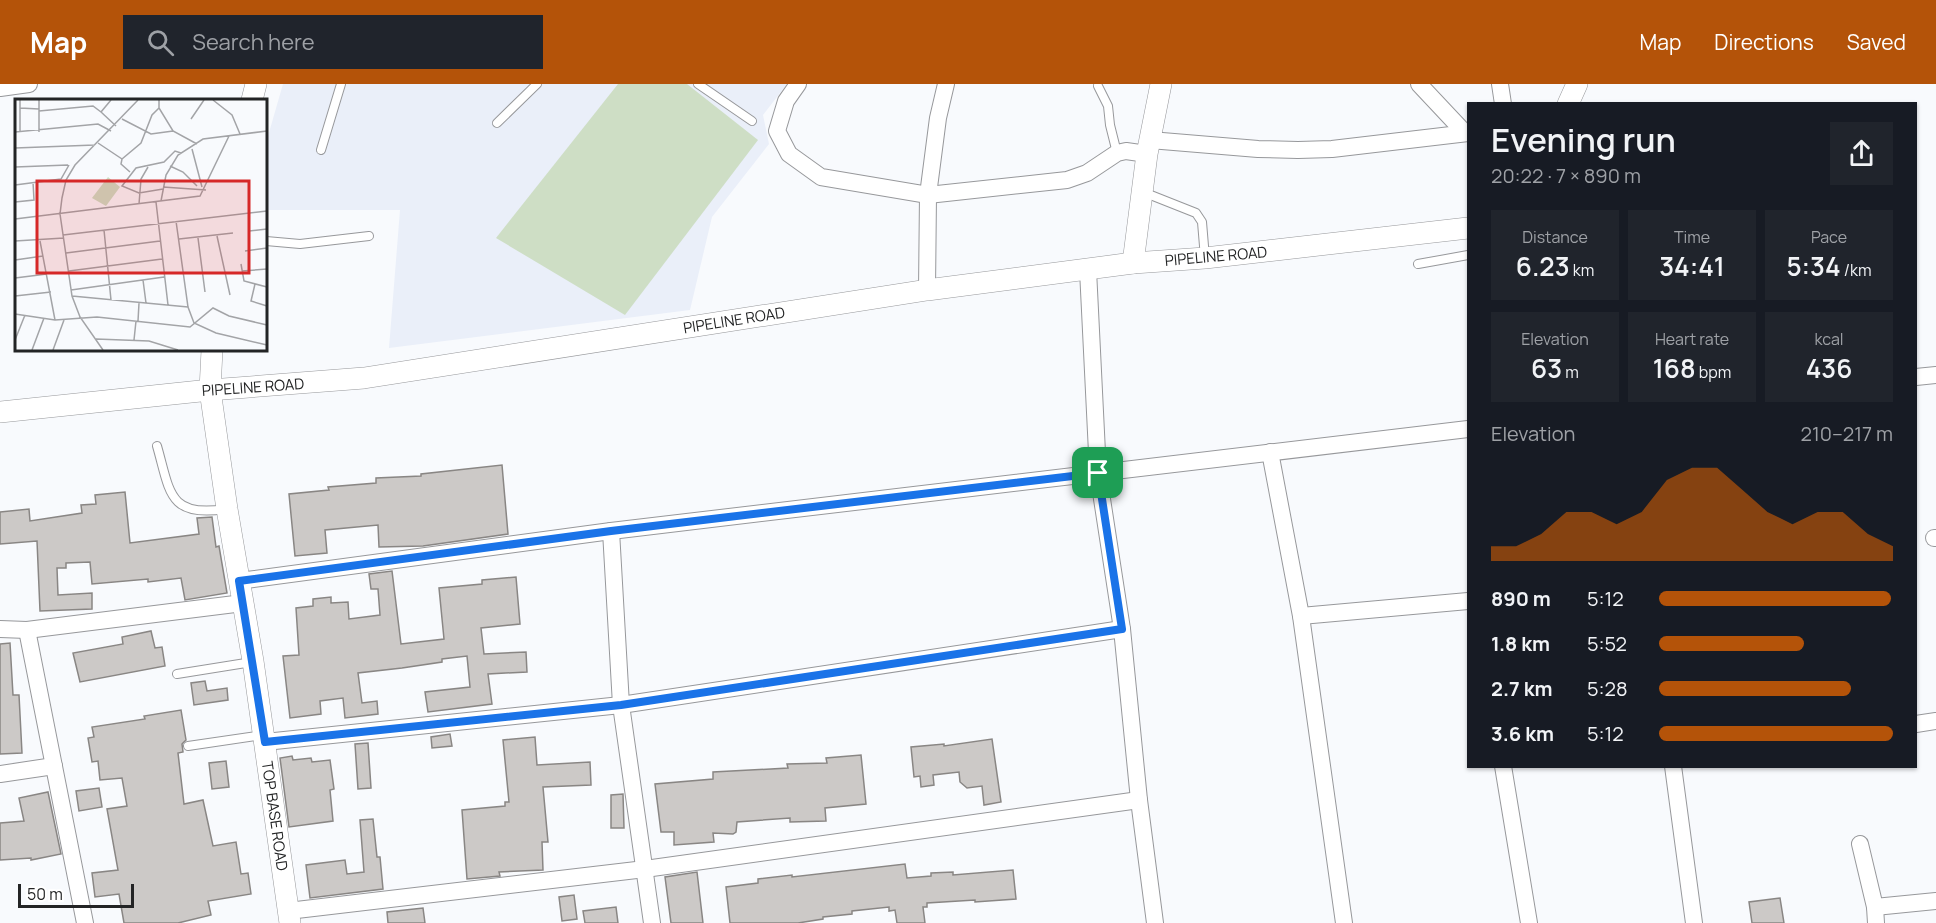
<!DOCTYPE html>
<meta charset="utf-8">
<style>
:root{--surface:#171b24;--page:#20242c;--text:#f1f3f6;--muted:#9ea1a6;--accent:#b45309}
body{margin:0;font-family:Manrope,sans-serif;background:var(--page);color:var(--text);height:100vh;display:flex;flex-direction:column;font-size:22px;white-space:nowrap}
*{box-sizing:border-box;margin:0}
p{font-size:20px;color:var(--muted)}
.icon{flex:none;width:33px;height:33px;fill:none;stroke:currentColor;stroke-width:2;stroke-linecap:round;stroke-linejoin:round}
.map{position:relative;flex:1;overflow:hidden}
.panel{position:absolute;left:1467px;top:18px;width:450px;height:666px;display:flex;flex-direction:column;background:var(--surface);border-radius:0px;box-shadow:0 2px 4px #0004}
.panel>*{flex:none}
.scale{position:absolute;left:18px;bottom:15px;width:116px;box-sizing:border-box;padding-left:6px;border:3px solid #232425;border-top:0;font-size:16px;line-height:21px;white-space:nowrap;color:#232425;-webkit-text-stroke:4px #fff;paint-order:stroke}
.pin{position:absolute;display:grid;place-items:center;width:51px;height:51px;color:#fff;margin:-26px;border-radius:12px;box-shadow:0 3px 9px #0006}
.round{display:grid;place-items:center;flex:none;width:63px;height:63px;border-radius:0px;background:var(--page)}
.head{display:flex;align-items:center;justify-content:space-between;height:102px;padding:0 24px}
h1{font-size:33px;font-weight:600;line-height:45px}
.figures{display:grid;grid-template-columns:repeat(3,1fr);gap:9px;height:102px;padding:6px 24px}
.figures div{display:grid;align-content:center;border-radius:0px;background:var(--page);text-align:center}
.figures b{font-size:26px;font-weight:600}
.figures small{font-size:16px;font-weight:400}
.figures p{font-size:16px}
.chart{height:168px;padding:12px 24px}
.chart p{display:flex;justify-content:space-between}
.chart svg{width:100%;height:108px;margin-top:6px;fill:var(--accent);opacity:.7}
ul{padding:0 24px;list-style:none;font-size:20px}
li{display:grid;grid-template-columns:96px 72px 1fr;align-items:center;height:45px}
li i{height:15px;border-radius:8px;background:var(--accent)}
header{display:flex;align-items:center;gap:36px;box-sizing:border-box;height:84px;padding:0 30px;background:var(--accent);color:#fff}
header strong{font-size:28px}
nav{display:flex;gap:33px;margin-inline-start:auto;font-size:21px}
.search{width:420px;height:54px;background:var(--page);display:flex;align-items:center;gap:15px;box-sizing:border-box;padding:0 21px;border-radius:0px;color:var(--muted);font-size:22px}
.map>svg:first-child{display:block}
.built{fill:#eaeff9}
.green{fill:#cedec5}
.building{fill:#ccc9c7;stroke:#898684;stroke-width:1.5}
.lines{fill:none;stroke-linecap:round;stroke-linejoin:round}
.service-casing{stroke:#97989b;stroke-width:10}
.minor-casing{stroke:#97989b;stroke-width:18}
.tertiary-casing{stroke:#97989b;stroke-width:22}
.service{stroke:#fff;stroke-width:8}
.minor{stroke:#fff;stroke-width:16}
.tertiary{stroke:#fff;stroke-width:21}
.route-casing{stroke:#fff;stroke-width:12}
.route{stroke:#1a73e8;stroke-width:8}
.labels{text-anchor:middle;dominant-baseline:central;stroke-width:4.5;stroke-linejoin:round;paint-order:stroke}
.street-label{font-size:15px;fill:#232425;stroke:#fff}
.inset-road{fill:none;stroke:#a3a4a7;stroke-width:1.5}
.view{fill:#d62828;fill-opacity:0.15;stroke:#d62828;stroke-width:3}
.inset-edge{fill:none;stroke:#232425;stroke-width:3}
</style>
<header>
<strong>Map</strong>
<div class="search"><svg class="icon" aria-label="search" viewBox="0 0 24 24"><circle cx="10" cy="10" r="6"/><path d="M15 15l6 6"/></svg>Search here</div>
<nav><a>Map</a><a>Directions</a><a>Saved</a></nav>
</header>
<div class="map">
<svg width="1936" height="839" viewBox="0 0 1936 839">
<rect width="100%" height="100%" fill="#f8fafd"/>
<path class="built" d="M283,0H787L763,31L769,60L712,133L690,226L389,264L400,126H266V59Z"/>
<path class="green" d="M618,0H687L758,56L625,231L496,154Z"/>
<g class="building">
<path d="M502,381L508,450L423,462L379,463L378,441L325,446L327,469L295,472L289,410L329,406L328,403L376,399V394L421,392V390Z"/>
<path d="M125,408L130,459L199,450L197,434L212,433L216,463L219,462L227,509L185,516L181,494L148,498V495L92,500L90,478L66,479V484H57L58,511L92,509V525L40,527L37,457L0,460V428L29,425L30,437L82,429L81,421L96,420L95,411Z"/>
<path d="M392,487L401,560L444,555L439,504L482,500V496L516,493L520,540L481,544L484,570L526,568L527,588L488,590L492,620L428,628L425,608L470,603L467,572L442,575V578L402,584L358,589L362,619L377,617L378,630L345,634L343,614L320,617L321,630L290,634L283,572L299,571L296,524L313,522V515L331,513V519L348,518L349,535L380,531L378,505H371L369,490Z"/>
<path d="M151,547L155,564L162,563L165,582L80,598L73,569L123,560L122,553Z"/>
<path d="M10,559L13,611H19L22,669L0,670V560Z"/>
<path d="M205,597L207,607L227,604L228,616L194,621L191,599Z"/>
<path d="M181,626L186,656L182,660L183,668L178,669L184,720L203,716L213,762L236,758L241,790L248,789L251,810L208,817L211,831L178,839H124L119,810L95,813L92,789L118,786L107,725L127,722L122,694L100,696L98,677L92,678L88,654L94,653L92,643L145,635L144,632Z"/>
<path d="M450,650L452,662L432,664L431,653Z"/>
<path d="M535,653L537,681L590,678L591,701L543,703L548,758H542L543,786L499,788L500,792L467,795L462,726L505,722V718H509L503,656Z"/>
<path d="M992,655L1001,718L984,721L982,702L967,704L960,698L959,688L933,691L934,701L921,703L920,692L914,693L911,663L944,660V662Z"/>
<path d="M368,659L371,704L358,705L355,660Z"/>
<path d="M861,671L866,720L825,724L826,737L790,738V734L737,738L736,748L733,750L713,749L714,758L674,761V748H661L655,700L713,695V688L788,684L787,680L827,679L826,674Z"/>
<path d="M292,672L293,676L311,674L312,678L330,676L334,705L330,706L333,737L289,743L280,674Z"/>
<path d="M226,677L229,703L212,705L209,679Z"/>
<path d="M99,704L102,723L79,727L76,707Z"/>
<path d="M48,708L61,770L31,776V774L0,776V739L24,737L19,714Z"/>
<path d="M623,710L624,744H611V711Z"/>
<path d="M373,735L377,773H380L383,805L310,814L306,781L345,776L347,790L364,788L360,736Z"/>
<path d="M905,780L907,794L931,792V789L953,788V791L1013,786L1016,815L975,818V816L927,819V823H923L925,839H897L895,826L889,827V823L852,827V830L823,833V835L798,839H730L726,803L758,799V795L792,791V793Z"/>
<path d="M697,788L703,839H671L665,793Z"/>
<path d="M574,811L577,835L562,837L559,813Z"/>
<path d="M1780,814L1784,839H1752L1749,818Z"/>
<path d="M616,823L618,839H585L583,827Z"/>
<path d="M423,824L425,839H388L387,828Z"/>
</g>
<g class="lines">
<g class="service-casing">
<g id="service">
<path d="M698,0L752,37"/>
<path d="M1098,2L1108,22L1110,41L1117,69"/>
<path d="M497,39L537,0"/>
<path d="M321,66L341,0"/>
<path d="M1143,108L1196,129L1202,138L1205,174"/>
<path d="M266,157L300,160L369,152"/>
<path d="M1418,180L1468,171"/>
<path d="M157,362C170,407 168,434 225,425"/>
<path d="M177,590L252,578"/>
<path d="M188,662L263,651"/>
</g>
</g>
<g class="minor-casing">
<g id="minor">
<path d="M798,0L786,17L777,47L789,70L821,93L928,111L1067,96L1087,89L1117,69L1126,67L1147,70"/>
<path d="M1419,0L1465,49"/>
<path d="M1500,0L1503,20"/>
<path d="M0,4L29,0"/>
<path d="M1150,56L1258,65L1298,66L1332,65L1468,49"/>
<path d="M1088,186L1098,389L1122,545L1139,716L1155,839"/>
<path d="M927,206L928,111L938,34L946,0"/>
<path d="M1916,293L1936,291"/>
<path d="M1270,368L1301,532L1344,839"/>
<path d="M611,447L621,621L652,839"/>
<path d="M1934,454H1936"/>
<path d="M239,497L611,447L1468,345"/>
<path d="M1301,532L1468,517"/>
<path d="M0,545L27,546L243,519"/>
<path d="M27,546L85,839"/>
<path d="M1916,640L1936,637"/>
<path d="M265,658L621,621L1122,545"/>
<path d="M1503,682L1529,839"/>
<path d="M1673,682L1694,839"/>
<path d="M0,690L54,682"/>
<path d="M1860,760L1875,823L1876,839"/>
<path d="M1875,823L1936,817"/>
<path d="M288,827L645,785L1139,716"/>
</g>
</g>
<g class="tertiary-casing">
<g id="tertiary">
<path d="M252,16L256,0"/>
<path d="M1568,20L1577,0"/>
<path d="M1133,179L1147,70L1161,0"/>
<path d="M212,266L210,306L227,425L253,577L290,839"/>
<path d="M0,328L210,306L364,294L927,206L1133,179L1205,174L1468,144"/>
</g>
</g>
<use href="#service" class="service"/>
<use href="#minor" class="minor"/>
<use href="#tertiary" class="tertiary"/>
</g>
<g class="lines">
<g class="route-casing">
<path id="route" d="M1098,389L1122,545L621,621L265,658L239,497L611,447Z"/>
</g>
<use href="#route" class="route"/>
</g>
<g class="labels">
<g class="street-label">
<text transform="translate(1216 172) rotate(-5)">PIPELINE ROAD</text>
<text transform="translate(734 236) rotate(-9)">PIPELINE ROAD</text>
<text transform="translate(253 303) rotate(-4)">PIPELINE ROAD</text>
<text transform="translate(275 732) rotate(82)">TOP BASE ROAD</text>
</g>
</g>
<g transform="translate(15 15)">
<rect width="252" height="252" fill="#f8fafd"/>
<path d="M93,78L105,88L91,107L77,99Z" fill="#cedec5"/>
<path class="inset-road" d="M5,1V33M96,1L86,13L101,27M144,1V9L158,32L182,45M198,1L217,16L225,35M5,9L24,10M24,12L78,7L86,13M107,20L136,35L158,32M176,20L189,1M0,33L83,25L96,32M24,33V1M83,44L107,60L106,65L115,73M0,49L80,46M177,50L187,88M107,60L126,44L137,16L144,9M155,67L168,73L182,87M0,68L53,66M0,86L46,80L54,66M148,88L191,91M148,90L124,94L107,87L121,69L149,63L160,52L166,54M146,102L151,76L163,56L188,40L252,32M0,103L19,101L18,83M141,103L153,206M124,105L126,80L133,68M0,120L185,97L214,37M161,122L173,208L179,224L201,234L252,246M89,131L96,201M234,132L252,130M48,136L252,112M202,137L215,196M183,139L190,193M164,140L218,134M0,142L49,139M25,142L40,221M230,152L252,149M51,154L145,142M0,161L28,157M226,165L229,182L252,188M54,172L147,160M227,172L252,170M0,179L32,175M128,181L131,204M240,185L236,202L252,207M56,191L149,178M0,197L36,193M57,197L173,208M0,215L40,221L82,218L175,228L198,209L214,217L252,226M123,222L124,204M81,240L134,242L163,251M0,241L10,216M119,241L121,222M17,251L29,219M38,251L49,221M88,251L65,218L57,197L45,115L47,99L51,81L60,66L123,1"/>
<path class="view" d="M22,82H234V174H22Z"/>
<rect width="252" height="252" class="inset-edge"/>
</g>
</svg>
<div class="scale">50 m</div>
<div class="pin" style="left:1098px;top:389px;background:#1e9e55"><svg class="icon" aria-label="arrive" viewBox="0 0 24 24"><path d="M6 21V4h12l-3 4 3 4H6"/></svg></div>
<section class="panel">
<div class="head"><div><h1>Evening run</h1><p>20:22 · 7 × 890 m</p></div><a class="round"><svg class="icon" aria-label="share" viewBox="0 0 24 24"><path d="M12 15V3M7 8l5-5 5 5M5 13v7h14v-7"/></svg></a></div>
<div class="figures">
<div><p>Distance</p><b>6.23<small> km</small></b></div>
<div><p>Time</p><b>34:41</b></div>
<div><p>Pace</p><b>5:34<small> /km</small></b></div>
</div>
<div class="figures">
<div><p>Elevation</p><b>63<small> m</small></b></div>
<div><p>Heart rate</p><b>168<small> bpm</small></b></div>
<div><p>kcal</p><b>436</b></div>
</div>
<div class="chart"><p><span>Elevation</span>210–217 m</p>
<svg viewBox="0 0 160 44" preserveAspectRatio="none"><path d="M0 44V38L10 38L20 33L30 24L40 24L50 29L60 24L70 11L80 6L90 6L100 15L110 24L120 29L130 24L140 24L150 33L160 38V44z"/></svg>
</div>
<ul>
<li><b>890 m</b>5:12<i style="width:99%"></i></li>
<li><b>1.8 km</b>5:52<i style="width:62%"></i></li>
<li><b>2.7 km</b>5:28<i style="width:82%"></i></li>
<li><b>3.6 km</b>5:12<i style="width:100%"></i></li>
</ul>
</section>
</div>
